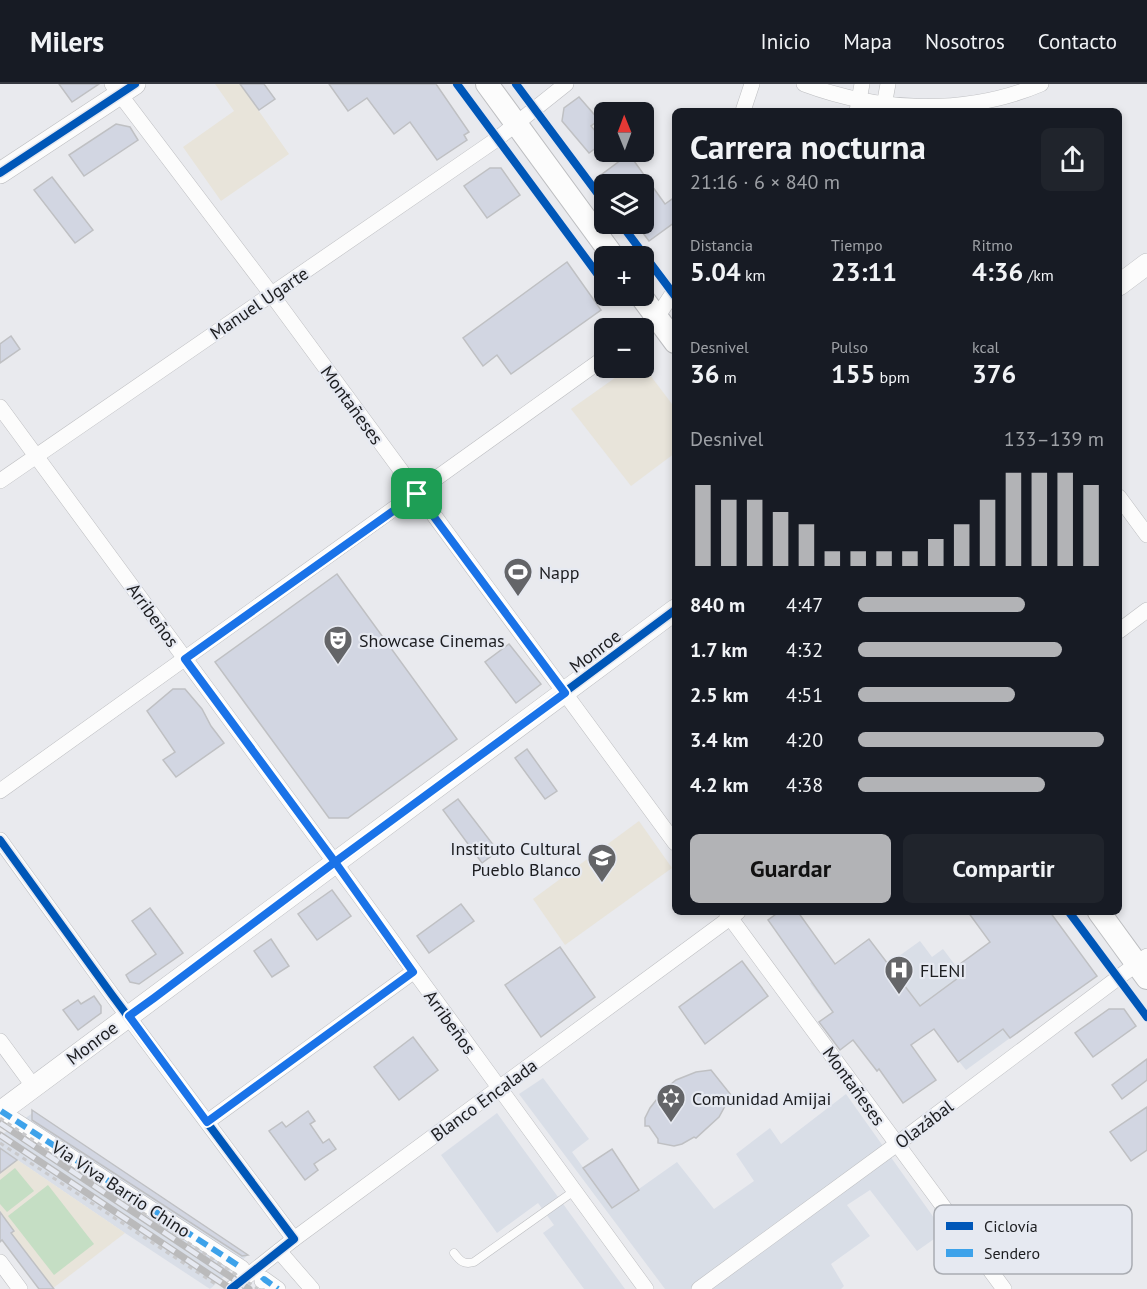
<!DOCTYPE html>
<html lang="es">
<meta charset="utf-8">
<style>
:root{--surface:#171b24;--page:#20242c;--text:#f1f3f6;--muted:#9ea1a6;--line:#363941;--accent:#b2b3b6}
body{margin:0;font-family:"PT Sans",sans-serif;background:var(--page);color:var(--text);height:100vh;display:flex;flex-direction:column;font-size:22px;white-space:nowrap}
*{box-sizing:border-box;margin:0}
p{font-size:20px;color:var(--muted)}
.icon{flex:none;width:33px;height:33px;fill:none;stroke:currentColor;stroke-width:2;stroke-linecap:round;stroke-linejoin:round}
.map{position:relative;flex:1;overflow:hidden}
.side{position:absolute;left:672px;top:24px;width:450px;height:807px;display:flex;flex-direction:column;background:var(--surface);border-radius:9px;box-shadow:0 3px 9px #0003}
.side>*{flex:none}
.needle{width:39px;rotate:359deg}
.tools{position:absolute;left:594px;top:18px;display:grid;gap:12px}
.tools a{display:grid;place-items:center;width:60px;height:60px;border-radius:9px;background:var(--surface);box-shadow:0 3px 9px #0003;font-size:30px}
.pin{position:absolute;display:grid;place-items:center;width:51px;height:51px;color:#fff;margin:-26px;border-radius:12px;box-shadow:0 3px 9px #0006}
.round{display:grid;place-items:center;flex:none;width:63px;height:63px;border-radius:9px;background:var(--page)}
.summary{display:flex;align-items:center;justify-content:space-between;height:102px;padding:0 18px}
h1{font-size:33px;font-weight:800;line-height:45px}
.figures{display:grid;grid-template-columns:repeat(3,1fr);gap:9px;height:102px;padding:6px 18px}
.figures div{display:grid;align-content:center}
.figures b{font-size:26px;font-weight:800}
.figures small{font-size:16px;font-weight:400}
.figures p{font-size:16px}
.chart{height:168px;padding:12px 18px}
.chart p{display:flex;justify-content:space-between}
.chart svg{width:100%;height:108px;margin-top:6px;stroke:var(--accent);stroke-width:6}
.primary-button{display:flex;gap:12px;margin-top:auto;padding:12px 18px}
.primary-button a{flex:1;height:69px;border-radius:9px;background:var(--accent);color:#111;font-size:24px;font-weight:800;line-height:69px;text-align:center}
.primary-button a+a{background:var(--page);color:var(--text)}
ul{padding:0 18px;list-style:none;font-size:20px}
li{display:grid;grid-template-columns:96px 72px 1fr;align-items:center;height:45px}
li i{height:15px;border-radius:8px;background:var(--accent)}
header{display:flex;align-items:center;gap:36px;box-sizing:border-box;height:84px;padding:0 30px;background:var(--surface);border-bottom:2px solid var(--line)}
header strong{font-size:28px}
nav{display:flex;gap:33px;margin-inline-start:auto;font-size:21px}
.map>svg:first-child{display:block}
.built{fill:#d9dee7}
.education{fill:#e8e4da}
.green{fill:#c5dec4}
.building{fill:#d2d6e2;stroke:#bfc0c3;stroke-width:1.5}
.lines{fill:none;stroke-linecap:round;stroke-linejoin:round}
.lane-casing{stroke:#bdbec1;stroke-width:9}
.street-casing{stroke:#bdbec1;stroke-width:16}
.secondary-casing{stroke:#bdbec1;stroke-width:22}
.primary-casing{stroke:#bdbec1;stroke-width:24}
.path{stroke:#c9c9cb;stroke-width:3;stroke-dasharray:4.5 4.5;stroke-linecap:butt}
.lane{stroke:#fcfcfc;stroke-width:8}
.street{stroke:#fcfcfc;stroke-width:15}
.secondary{stroke:#fcfcfc;stroke-width:21}
.primary{stroke:#fcfcfc;stroke-width:22}
.rail-casing{stroke:#bababb;stroke-width:7}
.rail{stroke:#e6e9f1;stroke-width:4.5;stroke-dasharray:14;stroke-linecap:butt}
.path-bridge{stroke:#c9c9cb;stroke-width:3;stroke-dasharray:4.5 4.5;stroke-linecap:butt}
.quiet{stroke:#3da2ea;stroke-width:6;stroke-dasharray:12 6;stroke-linecap:butt}
.cycleway-casing{stroke:#e6e9f1;stroke-width:11}
.cycleway{stroke:#0057b8;stroke-width:8}
.route-casing{stroke:#fff;stroke-width:12}
.route{stroke:#1a73e8;stroke-width:8}
.labels{text-anchor:middle;dominant-baseline:central;stroke-width:4.5;stroke-linejoin:round;paint-order:stroke}
.street-label{font-size:18px;fill:#1c1d20;stroke:#e6e9f1}
.poi-label{font-size:18px;fill:#1c1d20;stroke:#e6e9f1;text-anchor:start}
.key{fill:#e6e9f1;stroke:#a9acb2;stroke-width:1.5}
.key-label{font-size:16px;fill:#1c1d20}
</style>
<header>
<strong>Milers</strong>
<nav><a>Inicio</a><a>Mapa</a><a>Nosotros</a><a>Contacto</a></nav>
</header>
<div class="map">
<svg width="1147" height="1205" viewBox="0 0 1147 1205">
<rect width="100%" height="100%" fill="#e9eaee"/>
<g class="built">
<path d="M869,855L888,880L920,857L932,873L943,865L1010,954L966,986L933,945L877,987L810,899Z"/>
<path d="M543,994L589,1055L572,1068L612,1124L677,1078L714,1125L754,1097L736,1070L770,1044L781,1060L846,1010L944,1148L917,1167L870,1106L847,1121L870,1152L831,1180L844,1202L841,1205H665L519,1010Z"/>
<path d="M34,1028L248,1171L210,1205L125,1149L0,1064V1052Z"/>
<path d="M497,1029L625,1205H584L543,1149L554,1141L538,1119L497,1149L441,1071Z"/>
</g>
<g class="education">
<path d="M215,0H240L289,70L221,117L183,63L234,27Z"/>
<path d="M644,283L675,324V369L631,402L571,325L629,284Z"/>
<path d="M639,737L672,784L565,861L533,815Z"/>
<path d="M0,1064L125,1149L52,1205H39L0,1153Z"/>
</g>
<g class="green">
<path d="M15,1084L34,1107L7,1128L0,1120V1096Z"/>
<path d="M48,1101L94,1160L54,1191L8,1132Z"/>
</g>
<g class="building">
<path d="M59,0H99L72,18Z"/>
<path d="M240,0H264L275,15L259,26Z"/>
<path d="M329,0H436L469,48L464,51L467,56L437,76L410,38L394,50L367,14L348,27Z"/>
<path d="M579,13L599,36L591,42L604,58L589,69L562,37L564,24Z"/>
<path d="M116,40L130,43L138,56L84,92L69,71Z"/>
<path d="M629,70L665,120L675,113V138L649,157L636,140H644V100H608L601,91Z"/>
<path d="M490,84H501L520,111L487,134L464,102Z"/>
<path d="M52,93L93,146L75,159L34,106Z"/>
<path d="M567,178L601,226L511,290L497,271L483,282L463,254Z"/>
<path d="M11,252L20,265L0,279V260Z"/>
<path d="M337,490L457,655L348,734H329L215,578Z"/>
<path d="M509,560L541,600L516,619L485,578Z"/>
<path d="M173,605H185L202,625L211,642L224,659L176,693L163,676L175,668L147,627Z"/>
<path d="M527,665L557,707L545,715L515,674Z"/>
<path d="M458,715L498,767L482,779L443,726Z"/>
<path d="M332,806L351,832L317,856L298,830Z"/>
<path d="M461,820L474,837L429,869L417,852Z"/>
<path d="M150,824L183,869L139,900L130,898L126,891L156,870L132,837Z"/>
<path d="M779,828H798L835,880L869,855L920,922L962,891L956,883L990,858L968,828H1050L1097,892L1010,954L1003,945L958,978L934,945L911,961L936,996L903,1019L879,985L877,987L853,956L840,966L819,938L833,928L768,836Z"/>
<path d="M271,855L289,882L272,893L254,867Z"/>
<path d="M560,863L595,913L541,953L505,901Z"/>
<path d="M742,877L768,912L705,960L679,923Z"/>
<path d="M94,912L101,922V929L78,946L63,926L78,916L81,920Z"/>
<path d="M1109,925H1124L1136,942L1093,973L1075,949Z"/>
<path d="M413,953L438,986L399,1016L374,983Z"/>
<path d="M1147,975V996L1122,1015L1112,1001Z"/>
<path d="M711,986L731,1011L719,1033L696,1054L694,1053L682,1060L674,1062L658,1059V1055L649,1042H645V1034L650,1024L664,1006L676,996L696,988Z"/>
<path d="M1147,1023V1066L1131,1077L1110,1048Z"/>
<path d="M32,1026L248,1171L242,1172L32,1036Z"/>
<path d="M308,1027L315,1037L310,1040L323,1059L329,1055L336,1065L314,1080L318,1086L305,1096L269,1047L282,1038L286,1043Z"/>
<path d="M0,1064L17,1076L0,1089Z"/>
<path d="M612,1065L639,1106L612,1124L583,1084Z"/>
<path d="M0,1128L14,1147L11,1149L54,1205H39L2,1156L0,1158Z"/>
</g>
<g class="lines">
<g class="lane-casing">
<path id="lane" d="M454,1169C460,1177 464,1181 474,1178L574,1107"/>
</g>
<g class="street-casing">
<g id="street">
<path d="M112,0L272,211L675,759"/>
<path d="M804,0C879,28 966,32 1041,0"/>
<path d="M743,27L752,0"/>
<path d="M857,27L862,0"/>
<path d="M883,27L888,0"/>
<path d="M644,246L657,233L675,206"/>
<path d="M0,323L358,810L646,1205"/>
<path d="M0,397L497,55L566,0"/>
<path d="M1119,413L1147,451"/>
<path d="M1119,547L1147,526"/>
<path d="M0,707L604,274"/>
<path d="M0,756L112,911L294,1155"/>
<path d="M726,828L1004,1205"/>
<path d="M0,957L34,1003"/>
<path d="M1,1027L242,1184"/>
<path d="M207,1038L413,888"/>
<path d="M279,1167L312,1205"/>
<path d="M0,1178L20,1205"/>
<path d="M262,1197L264,1195L278,1205"/>
<path d="M231,1205L294,1155L738,828"/>
<path d="M699,1205L897,1060L1147,872"/>
</g>
</g>
<g class="secondary-casing">
<g id="secondary">
<path d="M0,89L135,0"/>
<path d="M1119,201L1147,180"/>
<path d="M0,1028L675,526"/>
</g>
</g>
<g class="primary-casing">
<g id="primary">
<path d="M487,0L613,172"/>
<path d="M641,212L675,258"/>
<path d="M1099,828L1147,894"/>
</g>
</g>
<path class="path" d="M0,1059L217,1201"/>
<use href="#lane" class="lane"/>
<use href="#street" class="street"/>
<use href="#secondary" class="secondary"/>
<use href="#primary" class="primary"/>
<g class="rail-casing">
<g id="rail">
<path d="M0,1039L249,1205"/>
<path d="M0,1051L231,1205"/>
</g>
</g>
<use href="#rail" class="rail"/>
<path class="path-bridge" d="M0,1034L258,1205"/>
<g class="quiet">
<path d="M1,1027L242,1184"/>
<path d="M262,1197L264,1195L278,1205"/>
</g>
<g class="cycleway-casing">
<g id="cycleway">
<path d="M457,0L604,199"/>
<path d="M516,0L604,118"/>
<path d="M0,89L135,0"/>
<path d="M621,140L675,212"/>
<path d="M0,756L112,911L294,1155L231,1205"/>
<path d="M1069,828L1147,933"/>
<path d="M129,932L675,526"/>
</g>
</g>
<use href="#cycleway" class="cycleway"/>
</g>
<g class="lines">
<g class="route-casing">
<path id="route" d="M417,410L565,609L335,778L154,914L129,932L207,1038L413,888L335,778L185,575L417,410"/>
</g>
<use href="#route" class="route"/>
</g>
<defs>
<g id="stadium-pin" transform="scale(1.5)"><path d="M0 17L-7.5 6A9.5 9.5 0 1 1 7.5 6Z" fill="#646568" stroke="#e6e9f1"/><path d="M0-5a6.5 5 0 1 0 0 10a6.5 5 0 1 0 0-10ZM-3.5-1.8h7v3.6h-7Z" fill="#fff"/></g>
<g id="theatre-pin" transform="scale(1.5)"><path d="M0 17L-7.5 6A9.5 9.5 0 1 1 7.5 6Z" fill="#646568" stroke="#e6e9f1"/><path d="M-5-5.5Q0-4 5-5.5V0Q5 5 0 6Q-5 5-5 0ZM-3.3-2.5H-1v1.5H-3.3ZM1-2.5H3.3v1.5H1ZM-2.8 1Q0 5.5 2.8 1Z" fill="#fff"/></g>
<g id="school-pin" transform="scale(1.5)"><path d="M0 17L-7.5 6A9.5 9.5 0 1 1 7.5 6Z" fill="#646568" stroke="#e6e9f1"/><path d="M0-5L7-2L0 1L-7-2ZM-4 1L0 2.5L4 1V4Q0 6-4 4Z" fill="#fff"/></g>
<g id="hospital-pin" transform="scale(1.5)"><path d="M0 17L-7.5 6A9.5 9.5 0 1 1 7.5 6Z" fill="#646568" stroke="#e6e9f1"/><path d="M-5-5h3v3.5h4V-5h3V5h-3V1.5h-4V5h-3Z" fill="#fff"/></g>
<g id="synagogue-pin" transform="scale(1.5)"><path d="M0 17L-7.5 6A9.5 9.5 0 1 1 7.5 6Z" fill="#646568" stroke="#e6e9f1"/><path d="M0-6.5L5.6 3.2H-5.6ZM0 6.5L5.6-3.2H-5.6Z" fill="#fff"/></g>
</defs>
<g fill-rule="evenodd">
<use href="#stadium-pin" x="518" y="488"/>
<use href="#theatre-pin" x="338" y="556"/>
<use href="#school-pin" x="602" y="774"/>
<use href="#hospital-pin" x="899" y="886"/>
<use href="#synagogue-pin" x="671" y="1014"/>
</g>
<g class="labels">
<g class="street-label">
<text transform="translate(259 219) rotate(-34)">Manuel Ugarte</text>
<text transform="translate(352 321) rotate(54)">Montañeses</text>
<text transform="translate(153 531) rotate(54)">Arribeños</text>
<text transform="translate(595 567) rotate(-37)">Monroe</text>
<text transform="translate(450 938) rotate(54)">Arribeños</text>
<text transform="translate(92 959) rotate(-37)">Monroe</text>
<text transform="translate(854 1002) rotate(54)">Montañeses</text>
<text transform="translate(484 1016) rotate(-36)">Blanco Encalada</text>
<text transform="translate(924 1040) rotate(-37)">Olazábal</text>
<text transform="translate(121 1105) rotate(33)">Via Viva Barrio Chino</text>
</g>
<g class="poi-label">
<text x="539" y="488">Napp</text>
<text x="359" y="556">Showcase Cinemas</text>
<text x="581" y="764" text-anchor="end">Instituto Cultural<tspan x="581" dy="21">Pueblo Blanco</tspan></text>
<text x="920" y="886">FLENI</text>
<text x="692" y="1014">Comunidad Amijai</text>
</g>
</g>
<rect x="934" y="1121" width="198" height="69" rx="9" class="key"/>
<rect x="946" y="1138" width="27" height="8" fill="#0057b8"/>
<rect x="946" y="1165" width="27" height="8" fill="#3da2ea"/>
<g class="key-label">
<text x="984" y="1148">Ciclovía</text>
<text x="984" y="1175">Sendero</text>
</g>
</svg>
<div class="tools">
<a><svg class="needle" viewBox="-14 -14 28 28"><path d="M0-13l5 13h-10z" fill="#e53935"/><path d="M0 13l5-13h-10z" fill="#9ea1a6"/></svg></a>
<a><svg class="icon" aria-label="layers" viewBox="0 0 24 24"><path d="M12 4l9 5-9 5-9-5zM3 14l9 5 9-5"/></svg></a>
<a>+</a>
<a>−</a>
</div>
<div class="pin" style="left:417px;top:410px;background:#1e9e55"><svg class="icon" aria-label="arrive" viewBox="0 0 24 24"><path d="M6 21V4h12l-3 4 3 4H6"/></svg></div>
<section class="side">
<div class="summary"><div><h1>Carrera nocturna</h1><p>21:16 · 6 × 840 m</p></div><a class="round"><svg class="icon" aria-label="share" viewBox="0 0 24 24"><path d="M12 15V3M7 8l5-5 5 5M5 13v7h14v-7"/></svg></a></div>
<div class="figures">
<div><p>Distancia</p><b>5.04<small> km</small></b></div>
<div><p>Tiempo</p><b>23:11</b></div>
<div><p>Ritmo</p><b>4:36<small> /km</small></b></div>
</div>
<div class="figures">
<div><p>Desnivel</p><b>36<small> m</small></b></div>
<div><p>Pulso</p><b>155<small> bpm</small></b></div>
<div><p>kcal</p><b>376</b></div>
</div>
<div class="chart"><p><span>Desnivel</span>133–139 m</p>
<svg viewBox="0 0 160 44" preserveAspectRatio="none"><path d="M5 44V11M15 44V17M25 44V17M35 44V22M45 44V27M55 44V38M65 44V38M75 44V38M85 44V38M95 44V33M105 44V27M115 44V17M125 44V6M135 44V6M145 44V6M155 44V11"/></svg>
</div>
<ul>
<li><b>840 m</b>4:47<i style="width:68%"></i></li>
<li><b>1.7 km</b>4:32<i style="width:83%"></i></li>
<li><b>2.5 km</b>4:51<i style="width:64%"></i></li>
<li><b>3.4 km</b>4:20<i style="width:100%"></i></li>
<li><b>4.2 km</b>4:38<i style="width:76%"></i></li>
</ul>
<div class="primary-button"><a>Guardar</a><a>Compartir</a></div>
</section>
</div>
